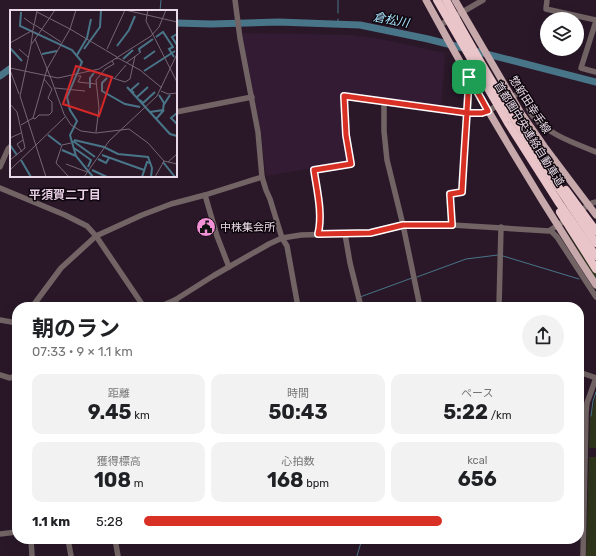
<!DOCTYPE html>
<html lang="ja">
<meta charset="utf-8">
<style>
:root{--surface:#fff;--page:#f2f2f2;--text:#202124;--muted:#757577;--accent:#d93025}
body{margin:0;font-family:Rubik,"Noto Sans JP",sans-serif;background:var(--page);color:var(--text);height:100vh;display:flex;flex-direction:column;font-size:15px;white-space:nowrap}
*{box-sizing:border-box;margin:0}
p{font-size:13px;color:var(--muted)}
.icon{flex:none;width:22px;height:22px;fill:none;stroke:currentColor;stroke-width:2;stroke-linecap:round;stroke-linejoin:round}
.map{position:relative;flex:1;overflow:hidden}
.sheet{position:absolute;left:12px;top:302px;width:572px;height:242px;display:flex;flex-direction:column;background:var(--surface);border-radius:16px;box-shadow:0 4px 16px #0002}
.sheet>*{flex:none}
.controls{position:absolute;left:540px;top:12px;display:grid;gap:8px}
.controls a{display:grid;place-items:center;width:44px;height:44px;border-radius:50%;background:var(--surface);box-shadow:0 4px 16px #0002;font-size:20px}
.pin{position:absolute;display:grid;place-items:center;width:34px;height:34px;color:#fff;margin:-17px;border-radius:8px;box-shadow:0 2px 6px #0006}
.round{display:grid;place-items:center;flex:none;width:42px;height:42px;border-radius:21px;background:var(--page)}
.summary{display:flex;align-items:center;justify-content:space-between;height:68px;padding:0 20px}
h1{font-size:22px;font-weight:700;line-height:30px}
.figures{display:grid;grid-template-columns:repeat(3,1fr);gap:6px;height:68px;padding:4px 20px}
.figures div{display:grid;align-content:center;border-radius:10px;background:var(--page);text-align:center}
.figures b{font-size:20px;font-weight:700}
.figures small{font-size:11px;font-weight:400}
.figures p{font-size:11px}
ul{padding:0 20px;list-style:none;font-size:13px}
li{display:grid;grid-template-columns:64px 48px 1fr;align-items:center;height:30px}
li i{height:10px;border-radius:5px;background:var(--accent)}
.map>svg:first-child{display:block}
.built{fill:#331c33}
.green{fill:#2e351b}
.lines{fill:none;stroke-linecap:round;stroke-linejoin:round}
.stream{stroke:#487588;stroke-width:1}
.river{stroke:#487588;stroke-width:7}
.minor{stroke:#726465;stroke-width:5.5}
.major{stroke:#c7a9ab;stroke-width:7}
.highway-bridge{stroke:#e9c4c8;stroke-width:8}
.route-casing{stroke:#fff;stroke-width:8}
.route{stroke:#d93025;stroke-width:5}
.labels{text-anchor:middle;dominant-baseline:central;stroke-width:3;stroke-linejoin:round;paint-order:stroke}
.street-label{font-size:11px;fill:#e8dbe7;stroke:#0e060d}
.poi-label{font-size:11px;fill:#e8dbe7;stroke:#0e060d;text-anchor:start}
.water-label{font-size:12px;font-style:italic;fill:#a9e5fe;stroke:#0e060d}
.neighbourhood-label{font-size:12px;font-weight:bold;fill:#e9d0e7;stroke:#0e060d}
.inset-river{fill:none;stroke:#487588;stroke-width:2}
.inset-road{fill:none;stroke:#766675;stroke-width:1}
.view{fill:#d62828;fill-opacity:0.15;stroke:#d62828;stroke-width:2}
.inset-edge{fill:none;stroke:#e8dbe7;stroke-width:2}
</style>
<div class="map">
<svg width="596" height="556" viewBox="0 0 596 556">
<rect width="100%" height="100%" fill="#2a1829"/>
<path class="built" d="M242,33L351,35L380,39L445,53L441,106L342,94L341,118L348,162L266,176L261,132Z"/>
<g class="green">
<path d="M567,229L596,274V280L566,230Z"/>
<path d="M596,394V448H589L590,416H591Z"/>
<path d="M589,457H596V556H586Z"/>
</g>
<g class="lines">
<g class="stream">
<path d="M338,0V13"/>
<path d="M160,11L161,0"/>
<path d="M338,24V19"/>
<path d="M503,256L579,279"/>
<path d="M417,277L466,259L498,255"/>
<path d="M360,297L412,278"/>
<path d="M591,416L593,401L596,392"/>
<path d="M357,556L362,539"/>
</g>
<g class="river">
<path d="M176,23L211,24L278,22L360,25L428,39L596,82"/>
<path d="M0,76L11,68"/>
</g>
<g class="minor">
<path d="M235,0L240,38L258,132L262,177L266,190L270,199L282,238L287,246L298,307"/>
<path d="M547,0L546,9L596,20"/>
<path d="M596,21L581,68L596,72"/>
<path d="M440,25L483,0"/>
<path d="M176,112L252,97"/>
<path d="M0,167L8,149L11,146"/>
<path d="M0,188L65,215L87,226L96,236L144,307"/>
<path d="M205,195L262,177"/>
<path d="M578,212L592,203L596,202"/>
<path d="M452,225L450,194L462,192L469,78"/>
<path d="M551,231L557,237L596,297"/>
<path d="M318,234C323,214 317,191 314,170L351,164L346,135L344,97L384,102"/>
<path d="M345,234L350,263L361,307"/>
<path d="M175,300L178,307"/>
<path d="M32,307L61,268L96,236L142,215L171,204L205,195L217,236L229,267"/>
<path d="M159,307L175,300L213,276L269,244L282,238L301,235L370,233L403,225H452L549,231L567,219"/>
<path d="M420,307L403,225L387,160L384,131V102L468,113H482L488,111L519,93L522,92C527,98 527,108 532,115C547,134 574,143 596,152"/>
<path d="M499,307L501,227"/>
<path d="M0,320L17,323"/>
<path d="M579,372L596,378"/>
<path d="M0,375L10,378L17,375"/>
<path d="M0,534L17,532"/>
<path d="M31,539L32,556"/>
<path d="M68,539L71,556"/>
<path d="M115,539L118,556"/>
<path d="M583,556L586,413L587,403L596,378"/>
</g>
<g class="major">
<path d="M426,0C479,98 535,192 596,285"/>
<path d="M455,0L521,113L544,146L596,215"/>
</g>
<g class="highway-bridge">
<path d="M437,0L508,123L559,203L596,256"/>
<path d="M446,0C491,84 542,165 596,243"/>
<path d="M566,190L596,231"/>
<path d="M560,212L596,269"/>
</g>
</g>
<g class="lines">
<g class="route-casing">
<path id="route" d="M469,77C467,116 464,154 462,192L450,194L452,225H403L370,233L318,234C323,214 317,191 314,170L351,164L346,135L344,96L468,113H482L488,111L469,77"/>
</g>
<use href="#route" class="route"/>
</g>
<defs>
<g id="civic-disc" transform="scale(1)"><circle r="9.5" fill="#f391d6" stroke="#0e060d"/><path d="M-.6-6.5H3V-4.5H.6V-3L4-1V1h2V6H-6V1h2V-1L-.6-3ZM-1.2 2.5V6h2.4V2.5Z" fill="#111"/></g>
</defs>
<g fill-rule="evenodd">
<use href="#civic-disc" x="206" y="227"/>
</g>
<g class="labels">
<g class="street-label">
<text transform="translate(530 105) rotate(57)">惣新田幸手線</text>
<text transform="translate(529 134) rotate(58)">首都圏中央連絡自動車道</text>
</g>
<g class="poi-label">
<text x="220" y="227">中株集会所</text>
</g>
<g class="water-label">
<text transform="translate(391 20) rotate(11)">倉松川</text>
</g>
<g class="neighbourhood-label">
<text x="65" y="195">平須賀二丁目</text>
</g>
</g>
<g transform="translate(10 10)">
<rect width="167" height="167" fill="#2a1829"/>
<path class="inset-river" d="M11,2L10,16L62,40L72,52L57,87L60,100L67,111L60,125L66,146L83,167M167,24L162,27L167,35M146,27L153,22L163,37L159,39L164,47M107,36L119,20L125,6M0,38L12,51M74,39L90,17L91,0M130,42L129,39L143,29M32,44L47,41M67,45L77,28L81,9M113,49L123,40M134,49L145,41M134,61L165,41M97,68L92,73V81L115,94L130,97M117,77L160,124L167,126M80,78V68L84,63M124,83L121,80L129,73M127,87L138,77M130,90L133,93L145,82M153,96L160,85M140,102L153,100L154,93L149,85M167,103L161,108L167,114M146,109L154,100M38,125L51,135M64,130L94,137L108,144L138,147L142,158L141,167M63,131L85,147M0,135L7,145M64,138L81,150L78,157M52,140L66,146M92,145L134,160M88,149L96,153L99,148M11,150L21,167M153,152L165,167M82,160L97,167M132,167L137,152L140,153"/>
<path class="inset-road" d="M115,0L137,5L136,11L167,72M138,0L137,5L167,12M27,2L60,19L66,0M14,8L24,15M25,15L51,32M25,29L40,66M0,33L23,20L27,1M21,34L23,21M9,39L18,47M97,39L115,0M106,49L108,48L130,60L152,78M116,53L131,42M0,58L48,68L89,59L141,26L149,17L156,0M0,60L9,84M90,64L115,72L120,69L125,46M40,66L54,104L61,115L71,121L86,123L119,119L138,133L154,151L167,154M68,66H71L68,72L86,74M104,69L116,55M45,78L75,81M151,81L158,84L167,83M0,94L7,102L15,138L0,150M23,108L25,109L29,105H39L42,102V92L38,88L42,79L34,69M11,115L23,108L37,59L60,19L107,47M86,122L89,98L86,70L95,59L104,54L102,51M0,128L11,123M12,142L7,134L13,130M158,152L167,144M46,153L52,135L61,133M46,153L59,167M56,154L77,162M0,160L55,107M36,167L10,86L21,35L45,0M74,167L99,131L147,86L167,44M145,167L154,151"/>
<path class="view" d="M66,56L102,67L89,106L53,94Z"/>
<rect width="167" height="167" class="inset-edge"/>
</g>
</svg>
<div class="controls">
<a><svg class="icon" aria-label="layers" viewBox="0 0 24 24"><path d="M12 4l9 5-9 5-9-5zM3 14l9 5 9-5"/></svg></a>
</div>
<div class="pin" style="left:469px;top:77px;background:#1e9e55"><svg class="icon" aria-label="arrive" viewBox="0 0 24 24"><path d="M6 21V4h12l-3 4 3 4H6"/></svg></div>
<section class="sheet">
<div class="summary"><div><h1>朝のラン</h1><p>07:33 · 9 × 1.1 km</p></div><a class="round"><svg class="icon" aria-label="share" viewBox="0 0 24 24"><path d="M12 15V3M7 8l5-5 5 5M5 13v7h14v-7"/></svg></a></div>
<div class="figures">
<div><p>距離</p><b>9.45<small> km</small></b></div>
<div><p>時間</p><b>50:43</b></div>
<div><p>ペース</p><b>5:22<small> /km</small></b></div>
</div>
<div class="figures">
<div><p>獲得標高</p><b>108<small> m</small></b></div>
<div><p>心拍数</p><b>168<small> bpm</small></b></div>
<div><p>kcal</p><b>656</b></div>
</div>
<ul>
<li><b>1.1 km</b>5:28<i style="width:71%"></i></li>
</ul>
</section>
</div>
